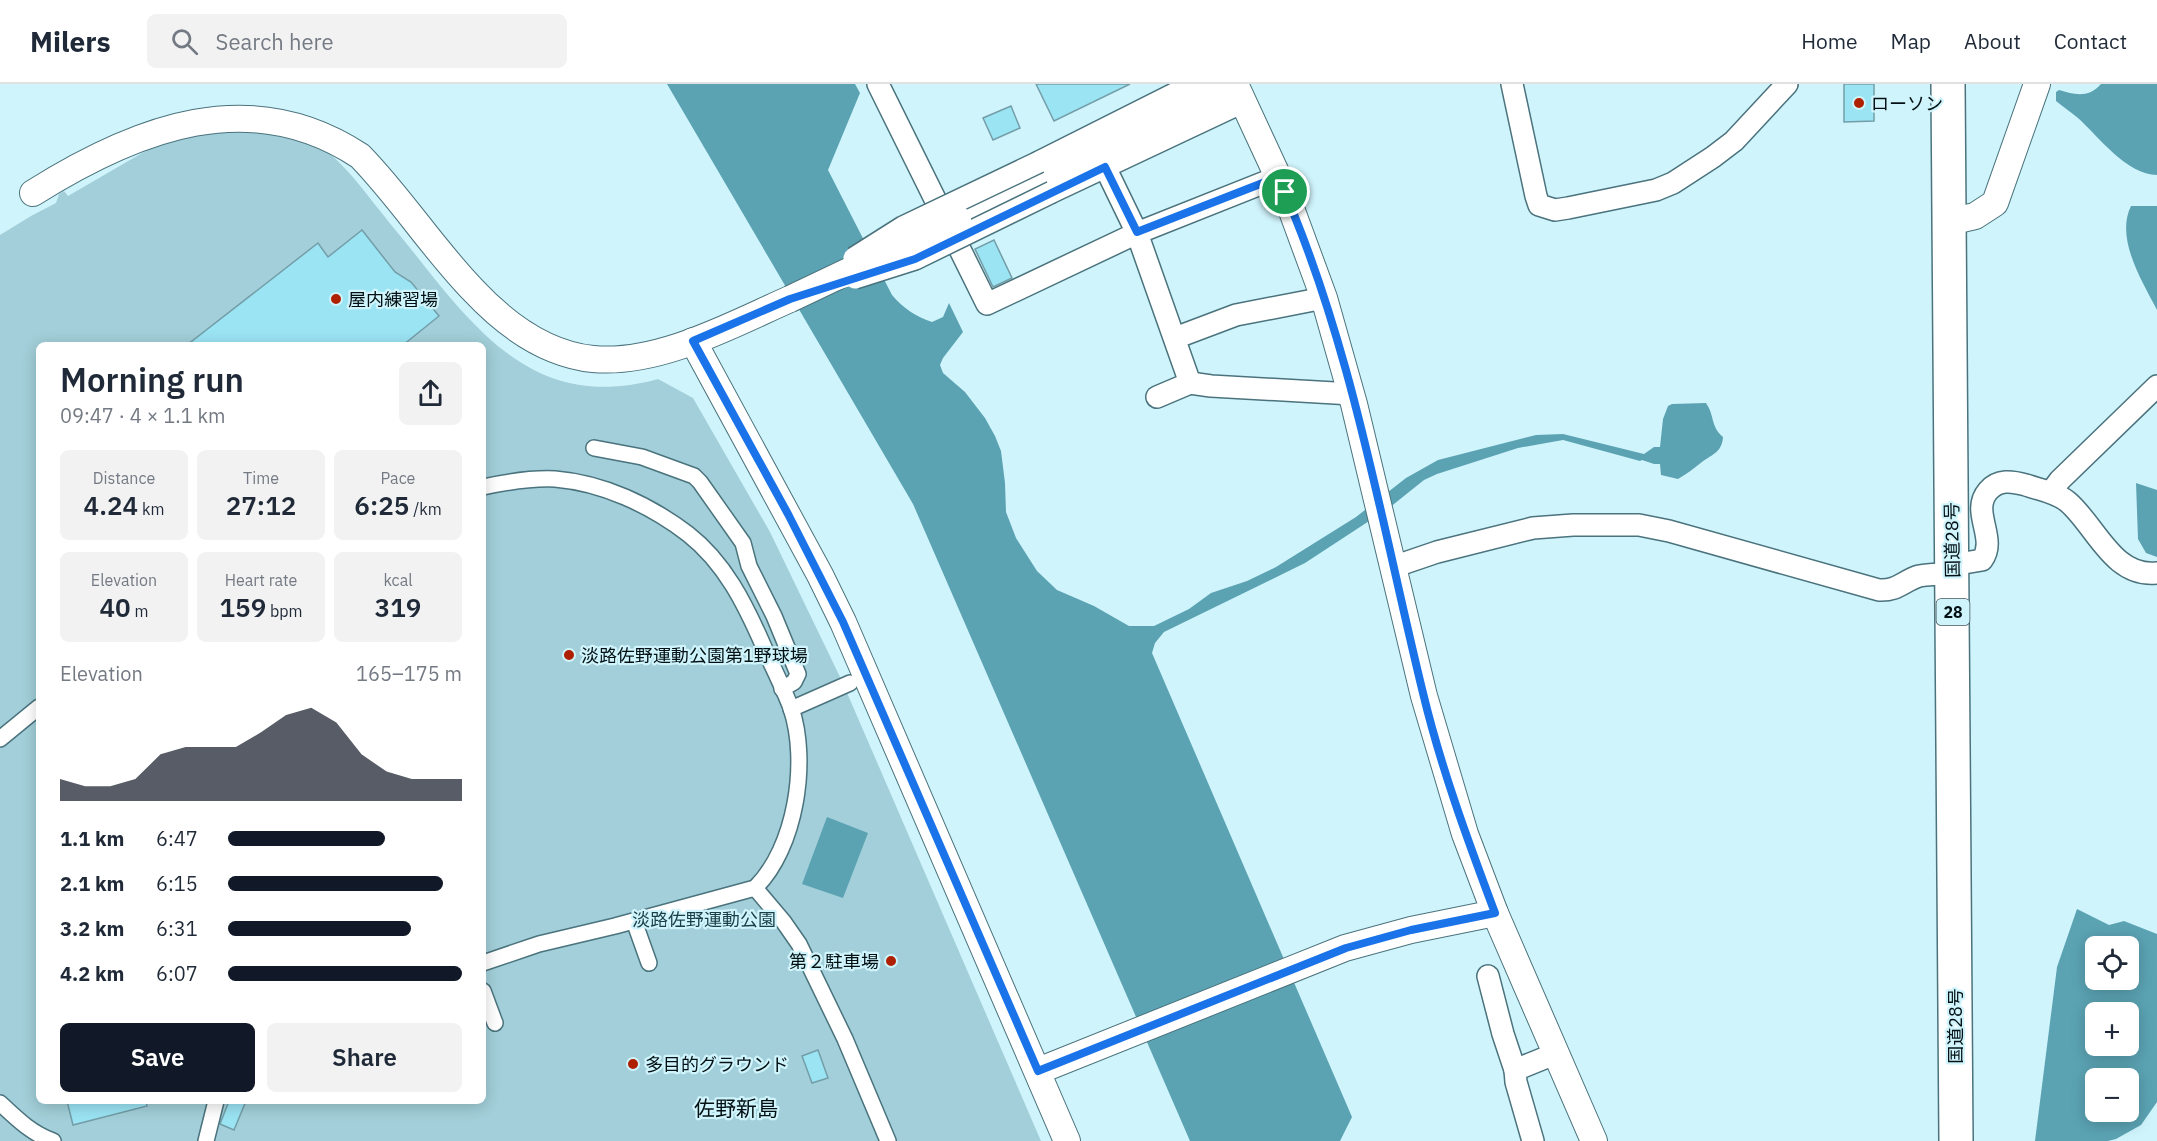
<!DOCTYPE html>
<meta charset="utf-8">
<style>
:root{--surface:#fff;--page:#f2f2f3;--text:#1f2937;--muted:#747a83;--line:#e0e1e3;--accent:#111827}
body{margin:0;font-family:"IBM Plex Sans","Noto Sans JP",sans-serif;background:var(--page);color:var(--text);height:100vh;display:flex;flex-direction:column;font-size:22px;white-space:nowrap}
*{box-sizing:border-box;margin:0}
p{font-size:20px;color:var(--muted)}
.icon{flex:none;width:33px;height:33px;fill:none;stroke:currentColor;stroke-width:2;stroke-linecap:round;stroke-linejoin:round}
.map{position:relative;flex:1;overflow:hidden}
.side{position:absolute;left:36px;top:258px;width:450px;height:762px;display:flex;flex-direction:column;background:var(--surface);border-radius:9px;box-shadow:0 3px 15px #0003}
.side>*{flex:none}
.tools{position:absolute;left:2085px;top:852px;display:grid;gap:12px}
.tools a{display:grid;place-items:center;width:54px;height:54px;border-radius:9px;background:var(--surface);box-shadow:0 3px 15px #0003;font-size:30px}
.pin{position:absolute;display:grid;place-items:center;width:51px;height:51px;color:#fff;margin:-26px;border:3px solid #fff;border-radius:50%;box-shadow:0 2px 6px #0007}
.round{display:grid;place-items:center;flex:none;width:63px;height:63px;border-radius:9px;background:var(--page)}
.headline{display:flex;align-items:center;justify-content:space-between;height:102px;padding:0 24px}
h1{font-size:33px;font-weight:600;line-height:45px}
.metrics{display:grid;grid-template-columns:repeat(3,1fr);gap:9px;height:102px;padding:6px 24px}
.metrics div{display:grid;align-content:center;border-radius:9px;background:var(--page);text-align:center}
.metrics b{font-size:26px;font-weight:600}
.metrics small{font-size:16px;font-weight:400}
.metrics p{font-size:16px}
.chart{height:168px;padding:12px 24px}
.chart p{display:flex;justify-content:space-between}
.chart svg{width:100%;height:108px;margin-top:6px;fill:var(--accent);opacity:.7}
.primary-button{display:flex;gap:12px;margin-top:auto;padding:12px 24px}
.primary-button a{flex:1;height:69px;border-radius:9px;background:var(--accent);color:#fff;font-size:24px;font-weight:600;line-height:69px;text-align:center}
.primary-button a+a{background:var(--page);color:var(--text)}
ul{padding:0 24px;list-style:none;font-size:20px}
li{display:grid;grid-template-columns:96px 72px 1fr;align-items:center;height:45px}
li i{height:15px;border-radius:8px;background:var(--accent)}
header{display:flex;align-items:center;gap:36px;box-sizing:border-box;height:84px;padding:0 30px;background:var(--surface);border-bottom:2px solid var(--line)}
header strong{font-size:28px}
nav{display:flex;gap:33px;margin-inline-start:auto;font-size:21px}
.search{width:420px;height:54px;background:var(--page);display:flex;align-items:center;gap:15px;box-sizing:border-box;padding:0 21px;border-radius:9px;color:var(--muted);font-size:22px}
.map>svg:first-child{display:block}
.green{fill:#a2cfd9;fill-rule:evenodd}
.water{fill:#5ba3b3;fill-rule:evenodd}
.building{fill:#9be4f4;stroke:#739ea8;stroke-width:1.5}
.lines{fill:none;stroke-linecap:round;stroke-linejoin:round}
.pedestrian-casing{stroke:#4a737d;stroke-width:18}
.minor-casing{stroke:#4a737d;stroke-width:24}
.tertiary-casing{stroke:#4a737d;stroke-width:28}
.trunk-casing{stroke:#4a737d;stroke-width:36}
.pedestrian{stroke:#fff;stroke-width:15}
.minor{stroke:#fff;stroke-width:21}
.tertiary{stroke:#fff;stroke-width:26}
.trunk{stroke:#fff;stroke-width:33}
.minor-bridge-casing{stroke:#4a737d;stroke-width:24;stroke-linecap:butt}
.tertiary-bridge-casing{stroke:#4a737d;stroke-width:28;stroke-linecap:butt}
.minor-bridge{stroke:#fff;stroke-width:21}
.tertiary-bridge{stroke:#fff;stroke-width:26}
.route-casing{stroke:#fff;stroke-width:12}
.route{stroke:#1a73e8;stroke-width:8}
.poi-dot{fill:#ae2000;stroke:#d0f4fc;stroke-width:2}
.labels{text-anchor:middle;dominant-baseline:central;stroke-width:4.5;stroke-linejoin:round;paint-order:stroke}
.shield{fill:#d0f4fc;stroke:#40545a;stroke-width:1.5}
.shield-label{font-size:16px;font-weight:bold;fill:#021014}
.poi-label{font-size:18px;fill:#021014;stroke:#d0f4fc;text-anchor:start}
.street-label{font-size:18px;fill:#021014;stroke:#d0f4fc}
.park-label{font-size:18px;fill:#1b3e46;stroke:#d0f4fc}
.quarter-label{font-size:21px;fill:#021014;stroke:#d0f4fc}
</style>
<header>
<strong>Milers</strong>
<div class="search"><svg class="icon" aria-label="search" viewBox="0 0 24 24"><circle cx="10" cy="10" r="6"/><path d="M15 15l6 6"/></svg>Search here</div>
<nav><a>Home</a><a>Map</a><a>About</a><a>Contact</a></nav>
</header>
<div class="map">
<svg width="2157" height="1057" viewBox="0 0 2157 1057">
<rect width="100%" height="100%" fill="#d0f4fc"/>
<path class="green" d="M208,40C234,44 259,48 285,52C293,53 304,53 311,57C339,72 361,103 381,128C393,144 406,158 418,174C483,256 542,327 658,295L693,314L770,448L841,595L1041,1057H0V151L31,132L56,119L59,110L64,107L68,112L161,58ZM39,261H483V1017H39Z"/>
<g class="water">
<path d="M667,0H855L860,9L828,86L892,211C904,225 915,232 932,238L943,233L949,219L963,248L943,274L940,281L943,289L965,308L985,334L995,352L1001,367L1005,399L1006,428L1016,454L1037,487L1057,506L1094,522L1129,542H1154L1189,525L1211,509L1247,497L1276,483L1356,433L1406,394L1438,376L1536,351L1563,350L1644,370L1654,363H1660L1663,335L1668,322L1672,320L1706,319C1715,332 1710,342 1723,353C1722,368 1713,370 1702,378C1694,384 1687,390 1678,395L1661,391L1660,380H1654L1642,376L1640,377L1563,356L1518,364L1437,390L1424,396L1389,424L1305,479L1164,548L1155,559L1152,569L1352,1033L1340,1057H1190L913,420Z"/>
<path d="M2101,0H2157V91C2127,91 2099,53 2078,34C2071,28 2063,23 2056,17V8L2059,6C2075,11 2089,14 2101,0Z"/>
<path d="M2131,122H2157V226C2142,197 2115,154 2131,122Z"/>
<path d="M2136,399L2157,406V473L2146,469L2138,455Z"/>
<path d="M827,733L868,749L843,814L802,800Z"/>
<path d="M2077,825L2109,841L2124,837L2157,850V1018L2141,1041L2116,1055L2108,1057H2035L2057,883ZM2096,862H2128V896H2096ZM2128,928V962H2096V928ZM2128,994V1028H2096V994Z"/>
</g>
<g class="building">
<path d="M1036,0H1130L1054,37Z"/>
<path d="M1844,0H1874V37L1844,38Z"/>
<path d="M1011,22L1020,44L993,56L983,34Z"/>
<path d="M362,146L395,188L411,198L439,232L403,261H187L318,159L328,173Z"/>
<path d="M994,156L1012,194L993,203L975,165Z"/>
<path d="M818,966L828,994L812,999L802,972Z"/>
<path d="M67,1017H146L147,1022L73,1041Z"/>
<path d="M229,1017H246L234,1046L220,1040Z"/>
</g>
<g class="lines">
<g class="pedestrian-casing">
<g id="pedestrian">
<path d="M594,364L642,373L694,392L700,398L743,459L749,482L774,532L798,590L794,598L782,605"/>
<path d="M483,403C506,398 531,394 555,395C603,399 650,421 688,450C725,479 745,520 763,561C772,582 783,603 791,624C809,677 796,764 755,804L615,842L539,860L483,879"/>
<path d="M791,625L850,599"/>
<path d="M0,655L39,623"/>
<path d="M755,804L783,837L799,860L845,955L888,1057"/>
<path d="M634,837L649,879"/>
<path d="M483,907L495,939"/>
<path d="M0,1019C17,1035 31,1049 53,1057"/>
<path d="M206,1057L216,1017"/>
</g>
</g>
<g class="minor-casing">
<g id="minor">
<path d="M878,0L987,220L1137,149L1278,93"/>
<path d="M1512,0L1536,112L1539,121L1555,126L1568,124L1656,106L1673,99L1713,73L1734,57L1787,0"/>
<path d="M1039,78L1194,0"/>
<path d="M1105,83L1137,149L1190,299L1157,313"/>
<path d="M1052,108L1243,18"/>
<path d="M1175,254L1236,231L1324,214"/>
<path d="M1190,299L1211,302L1352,310"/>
<path d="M2051,408L2060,396L2157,302"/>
<path d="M1952,481L1982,476C1998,454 1970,428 1988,407C1998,395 2012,397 2026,401C2040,406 2056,408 2068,418C2096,442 2113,494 2157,489"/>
<path d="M1393,483L1437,468L1533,444L1573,441H1639L1669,447L1879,506C1898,507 1903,497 1919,492C1930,490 1942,490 1953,490"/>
<path d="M1488,892L1503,950L1515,986"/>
<path d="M1533,1057L1516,998L1515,986L1557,969"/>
</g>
</g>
<g class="tertiary-casing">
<g id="tertiary">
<path d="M1235,0L1285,108L1324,214L1354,320L1424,612L1465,750L1495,829L1594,1057"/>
<path d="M33,109C138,43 251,0 360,72C401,114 433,165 474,207C506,241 545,270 593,275C659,281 731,241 790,215"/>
<path d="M958,135L1232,0"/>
<path d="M1949,138L1975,132L1995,119L2037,0"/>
<path d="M693,257L820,491L843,538L1067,1057"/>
<path d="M1038,987L1345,864L1411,846L1495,829"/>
</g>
</g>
<g class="trunk-casing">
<path id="trunk" d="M1948,0L1956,1057"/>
</g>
<use href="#pedestrian" class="pedestrian"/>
<use href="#minor" class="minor"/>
<use href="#tertiary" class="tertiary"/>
<use href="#trunk" class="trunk"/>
<g class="minor-bridge-casing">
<g id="minor-bridge">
<path d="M854,174L903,143L1039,78"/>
<path d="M855,194L915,175L1052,108"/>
</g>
</g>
<g class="tertiary-bridge-casing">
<path id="tertiary-bridge" d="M790,215L958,135"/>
</g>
<use href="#minor-bridge" class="minor-bridge"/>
<use href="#tertiary-bridge" class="tertiary-bridge"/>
</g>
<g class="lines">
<g class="route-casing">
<path id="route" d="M1105,83L1137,148L1278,93C1351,255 1381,438 1423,609C1441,684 1468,757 1495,829L1411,846L1346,864L1038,987L843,538L788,430L693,257L790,215L915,175Z"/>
</g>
<use href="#route" class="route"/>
</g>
<g class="poi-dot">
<circle cx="1859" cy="19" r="6"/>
<circle cx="336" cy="215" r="6"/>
<circle cx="569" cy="571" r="6"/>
<circle cx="891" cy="877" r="6"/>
<circle cx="633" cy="980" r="6"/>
</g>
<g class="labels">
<rect class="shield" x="1936.5" y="515" width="33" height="26" rx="4.5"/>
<g class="shield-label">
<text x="1953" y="528">28</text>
</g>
<g class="poi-label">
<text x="1871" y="19">ローソン</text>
<text x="348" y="215">屋内練習場</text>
<text x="581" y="571">淡路佐野運動公園第1野球場</text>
<text x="879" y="877" text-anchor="end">第２駐車場</text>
<text x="645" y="980">多目的グラウンド</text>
</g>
<g class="street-label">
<text transform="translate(1952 456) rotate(-91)">国道28号</text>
<text transform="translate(1955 942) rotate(-90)">国道28号</text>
</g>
<g class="park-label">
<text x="704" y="835">淡路佐野運動公園</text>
</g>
<g class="quarter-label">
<text x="736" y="1024">佐野新島</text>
</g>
</g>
</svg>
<div class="tools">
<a><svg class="icon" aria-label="locate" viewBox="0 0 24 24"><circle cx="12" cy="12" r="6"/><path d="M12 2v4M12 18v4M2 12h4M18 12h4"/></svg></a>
<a>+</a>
<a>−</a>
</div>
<div class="pin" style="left:1285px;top:108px;background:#1e9e55"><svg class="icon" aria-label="arrive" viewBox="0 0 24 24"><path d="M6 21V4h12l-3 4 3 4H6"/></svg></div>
<section class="side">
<div class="headline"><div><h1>Morning run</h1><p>09:47 · 4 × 1.1 km</p></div><a class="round"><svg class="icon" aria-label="share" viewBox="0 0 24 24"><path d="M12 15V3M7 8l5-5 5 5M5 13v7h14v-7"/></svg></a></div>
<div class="metrics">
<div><p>Distance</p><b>4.24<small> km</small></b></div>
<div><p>Time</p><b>27:12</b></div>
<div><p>Pace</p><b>6:25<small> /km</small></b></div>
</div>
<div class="metrics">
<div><p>Elevation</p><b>40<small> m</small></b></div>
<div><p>Heart rate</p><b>159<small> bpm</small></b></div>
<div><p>kcal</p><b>319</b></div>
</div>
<div class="chart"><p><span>Elevation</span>165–175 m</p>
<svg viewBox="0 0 160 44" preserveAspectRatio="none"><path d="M0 44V35L10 38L20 38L30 35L40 25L50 22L60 22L70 22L80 16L90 9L100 6L110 12L120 25L130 32L140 35L150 35L160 35V44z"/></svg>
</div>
<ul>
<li><b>1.1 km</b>6:47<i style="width:67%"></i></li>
<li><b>2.1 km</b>6:15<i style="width:92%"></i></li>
<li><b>3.2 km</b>6:31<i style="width:78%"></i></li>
<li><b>4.2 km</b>6:07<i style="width:100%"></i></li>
</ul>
<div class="primary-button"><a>Save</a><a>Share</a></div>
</section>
</div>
